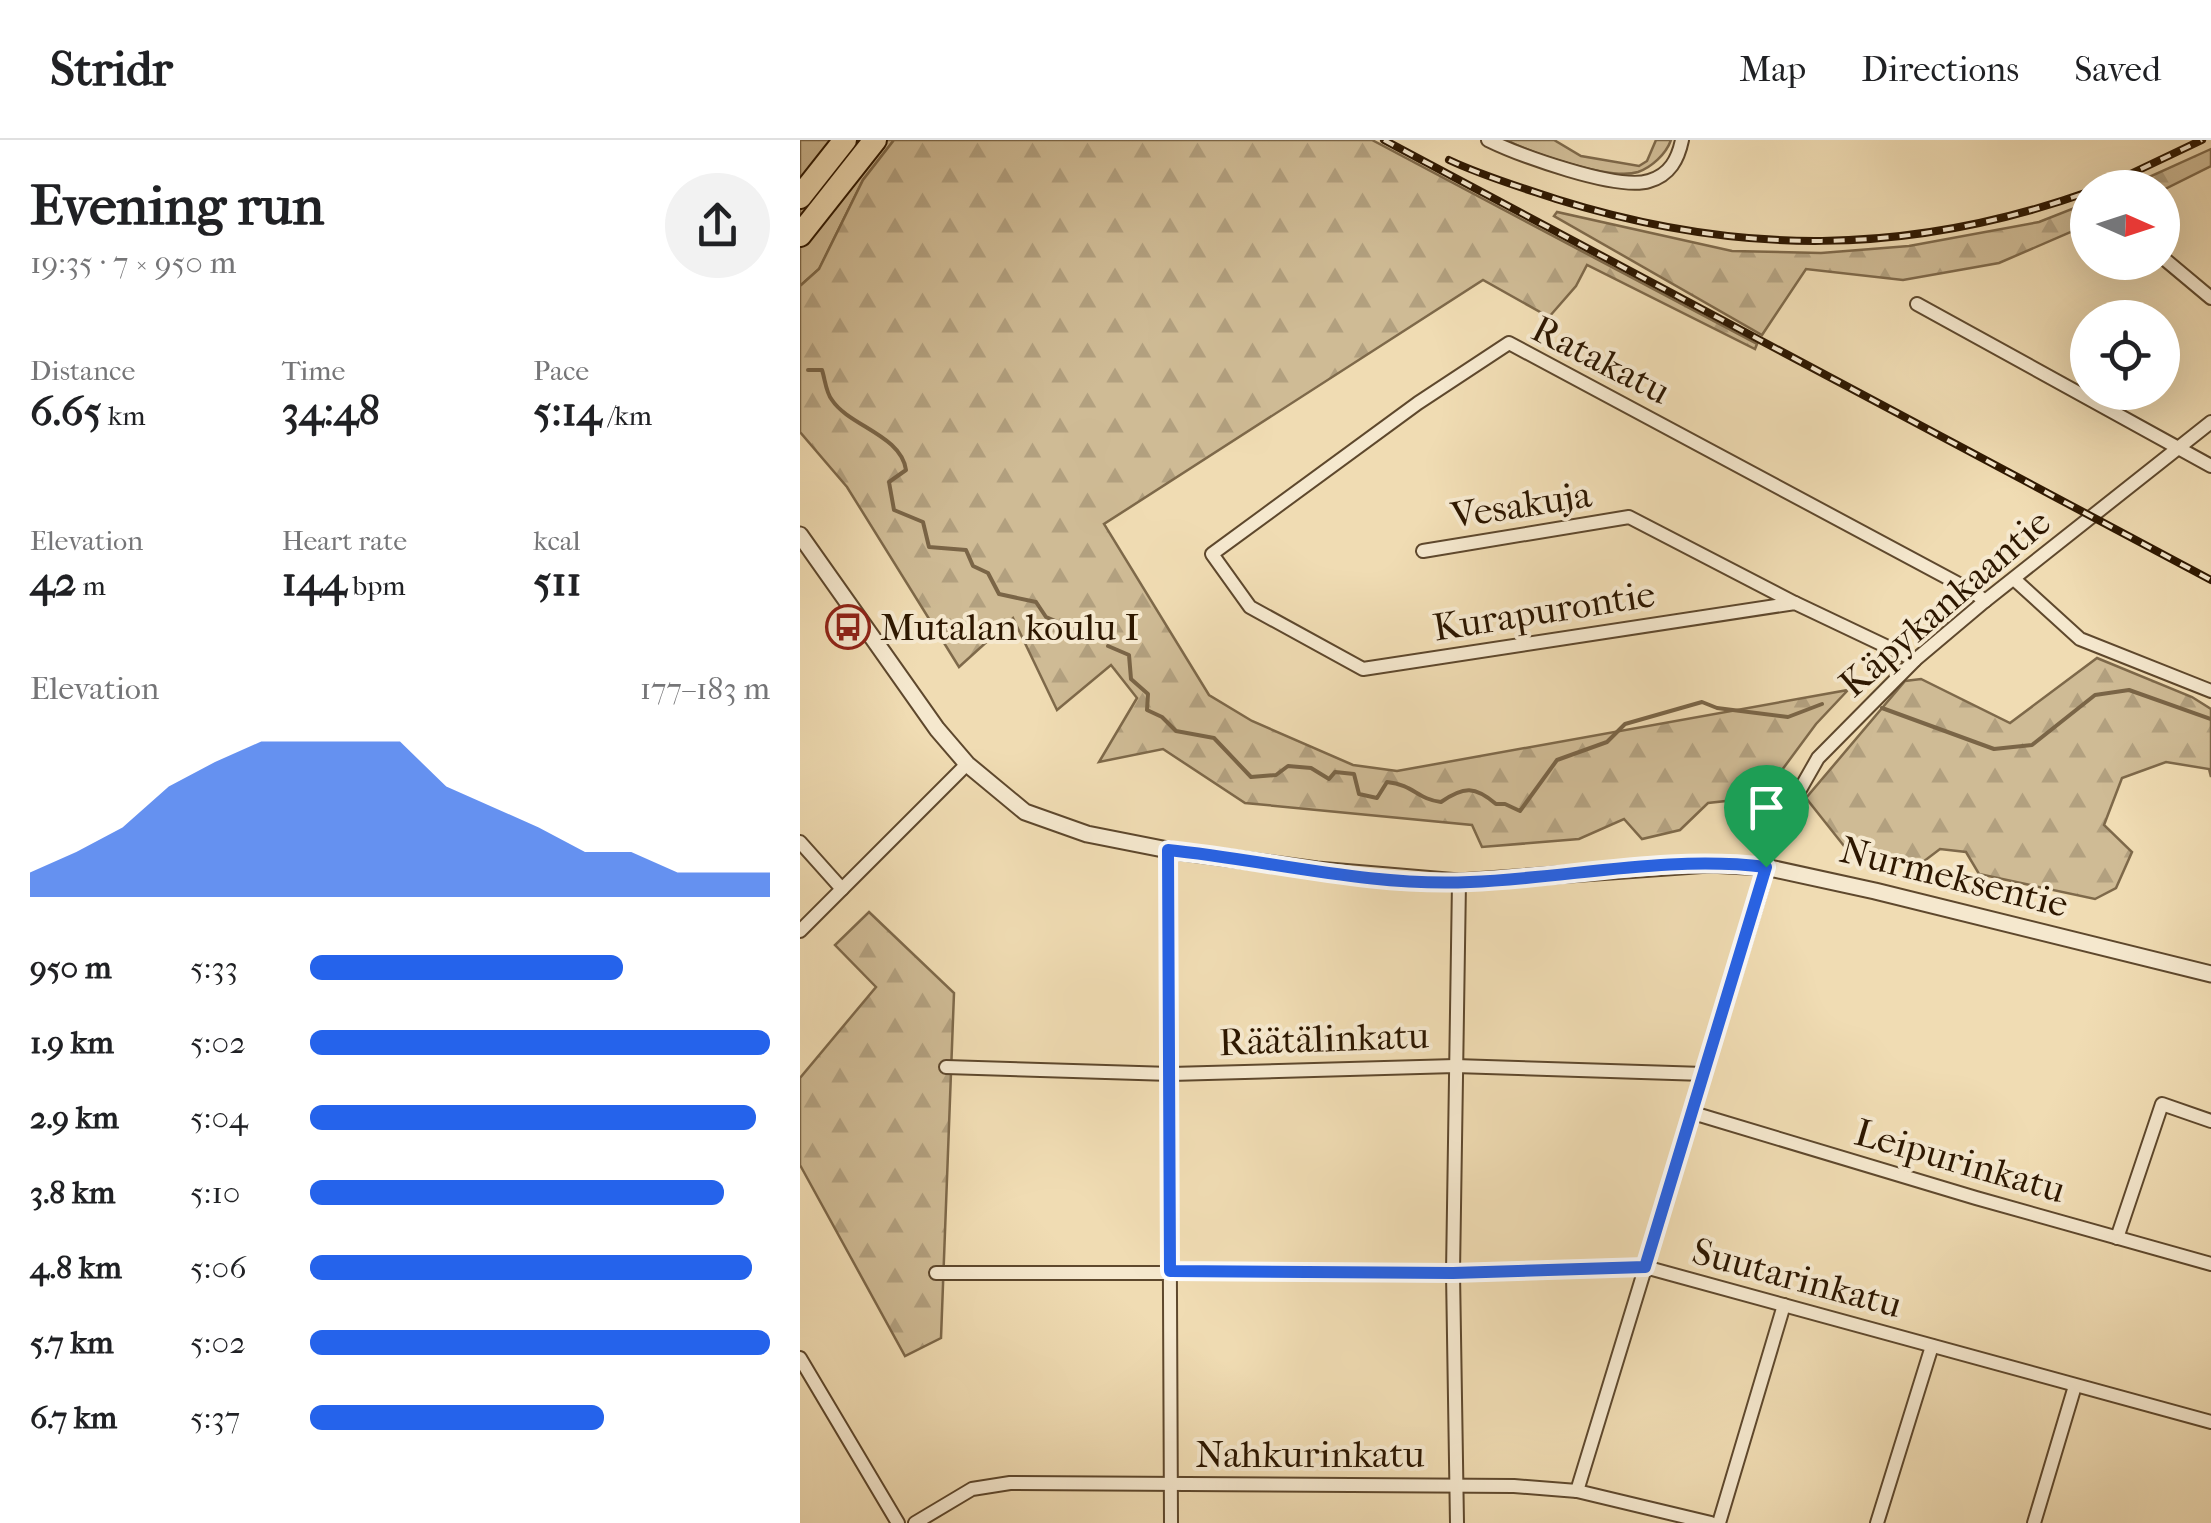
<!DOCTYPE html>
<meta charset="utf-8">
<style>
:root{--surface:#fff;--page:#f2f2f2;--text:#202124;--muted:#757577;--line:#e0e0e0;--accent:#2563eb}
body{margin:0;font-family:"IM FELL French Canon",serif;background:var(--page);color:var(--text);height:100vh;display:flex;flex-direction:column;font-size:38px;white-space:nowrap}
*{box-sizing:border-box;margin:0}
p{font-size:32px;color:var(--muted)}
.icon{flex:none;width:55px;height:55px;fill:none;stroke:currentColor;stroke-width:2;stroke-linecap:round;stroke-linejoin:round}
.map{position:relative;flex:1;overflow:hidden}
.panel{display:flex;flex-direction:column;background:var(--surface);width:800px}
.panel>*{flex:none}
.needle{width:65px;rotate:93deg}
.tools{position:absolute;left:1270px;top:30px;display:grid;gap:20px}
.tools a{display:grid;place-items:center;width:110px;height:110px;border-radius:50%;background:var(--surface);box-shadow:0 10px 40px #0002;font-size:50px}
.pin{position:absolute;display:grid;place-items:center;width:85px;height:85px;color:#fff;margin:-102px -42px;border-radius:50% 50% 50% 0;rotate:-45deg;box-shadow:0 0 10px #0007}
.pin .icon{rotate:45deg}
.round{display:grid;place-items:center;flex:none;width:105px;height:105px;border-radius:52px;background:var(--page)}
.headline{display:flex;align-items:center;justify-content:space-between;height:170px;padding:0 30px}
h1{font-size:55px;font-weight:700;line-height:75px}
.stats{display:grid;grid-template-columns:repeat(3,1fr);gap:15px;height:170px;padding:10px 30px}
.stats div{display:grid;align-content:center}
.stats b{font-size:42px;font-weight:700}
.stats small{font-size:28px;font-weight:400}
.stats p{font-size:28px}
.chart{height:280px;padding:20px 30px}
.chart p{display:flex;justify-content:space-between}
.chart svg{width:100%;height:180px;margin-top:10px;fill:var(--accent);opacity:.7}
ul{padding:0 30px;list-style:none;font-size:32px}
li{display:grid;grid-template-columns:160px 120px 1fr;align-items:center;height:75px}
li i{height:25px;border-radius:12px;background:var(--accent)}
header{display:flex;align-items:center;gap:60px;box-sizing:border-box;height:140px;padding:0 50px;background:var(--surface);border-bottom:2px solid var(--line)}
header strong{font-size:48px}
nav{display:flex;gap:55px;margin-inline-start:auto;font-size:35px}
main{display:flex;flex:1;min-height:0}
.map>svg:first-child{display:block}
.green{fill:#cfbb95;stroke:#7e694a;stroke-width:2.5}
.forest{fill:url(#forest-firs);stroke:#7e694a;stroke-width:2.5}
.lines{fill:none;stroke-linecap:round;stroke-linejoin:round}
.stream{stroke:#7a6547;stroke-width:4}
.minor-casing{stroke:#5e482d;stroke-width:16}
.tertiary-casing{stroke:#5e482d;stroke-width:19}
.motorway-casing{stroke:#2d1700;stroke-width:26}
.minor{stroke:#f5e8ce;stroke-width:12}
.tertiary{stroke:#f5e8ce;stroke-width:15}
.motorway{stroke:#f0dcb3;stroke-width:22}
.rail-casing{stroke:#2d1700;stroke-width:8}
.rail{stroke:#f5e8ce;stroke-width:4;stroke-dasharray:11;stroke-linecap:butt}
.route-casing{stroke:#fff;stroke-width:20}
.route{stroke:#2563eb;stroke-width:12}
.labels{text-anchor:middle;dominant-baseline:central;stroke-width:8;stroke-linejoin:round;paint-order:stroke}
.street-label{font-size:38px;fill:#2d1700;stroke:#f5e8ce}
.poi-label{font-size:38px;fill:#2d1700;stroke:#f5e8ce;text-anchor:start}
</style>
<header>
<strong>Stridr</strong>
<nav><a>Map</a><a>Directions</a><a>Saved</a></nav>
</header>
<main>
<section class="panel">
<div class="headline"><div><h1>Evening run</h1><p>19:35 · 7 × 950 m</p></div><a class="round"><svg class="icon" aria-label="share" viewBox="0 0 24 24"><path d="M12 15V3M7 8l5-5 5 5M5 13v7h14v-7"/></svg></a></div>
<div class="stats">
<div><p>Distance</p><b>6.65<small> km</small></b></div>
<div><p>Time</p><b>34:48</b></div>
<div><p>Pace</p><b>5:14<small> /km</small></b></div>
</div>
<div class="stats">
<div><p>Elevation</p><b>42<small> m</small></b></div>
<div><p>Heart rate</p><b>144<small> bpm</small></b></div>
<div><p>kcal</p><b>511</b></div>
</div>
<div class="chart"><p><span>Elevation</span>177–183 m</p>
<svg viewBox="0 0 160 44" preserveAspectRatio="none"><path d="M0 44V38L10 33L20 27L30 17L40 11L50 6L60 6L70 6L80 6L90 17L100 22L110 27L120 33L130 33L140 38L150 38L160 38V44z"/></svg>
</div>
<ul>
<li><b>950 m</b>5:33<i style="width:68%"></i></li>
<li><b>1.9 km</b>5:02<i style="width:100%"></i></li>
<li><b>2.9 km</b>5:04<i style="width:97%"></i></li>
<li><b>3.8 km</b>5:10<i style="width:90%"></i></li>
<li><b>4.8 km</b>5:06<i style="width:96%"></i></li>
<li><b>5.7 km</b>5:02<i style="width:100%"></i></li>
<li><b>6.7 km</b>5:37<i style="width:64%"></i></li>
</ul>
</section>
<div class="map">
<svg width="1411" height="1383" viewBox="0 0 1411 1383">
<defs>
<pattern id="forest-firs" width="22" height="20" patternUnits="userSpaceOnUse" patternTransform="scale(2.5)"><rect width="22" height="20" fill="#cfbb95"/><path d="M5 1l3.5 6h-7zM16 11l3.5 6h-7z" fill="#b2a07f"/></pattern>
</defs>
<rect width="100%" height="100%" fill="#f0dcb3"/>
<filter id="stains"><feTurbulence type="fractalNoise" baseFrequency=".002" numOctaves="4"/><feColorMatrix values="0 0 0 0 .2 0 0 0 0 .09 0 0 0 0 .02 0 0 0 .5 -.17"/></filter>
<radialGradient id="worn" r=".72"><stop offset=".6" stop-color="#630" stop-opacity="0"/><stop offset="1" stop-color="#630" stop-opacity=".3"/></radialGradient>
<g class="green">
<path d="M0,0H94L63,40L19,129L0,146Z"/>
<path d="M706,0H754L781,16L839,26L847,21L856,0H871C866,14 852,27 838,32C810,41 732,13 706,0Z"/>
</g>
<g class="forest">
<path d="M94,0H572L957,204L955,209L787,125L776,146L749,177L683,140L304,384L409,555L452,581L553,625L597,631L1048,550L1016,584L962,657L908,663L880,690L842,699L824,679L779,699L682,707L672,685L445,663L363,609L299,622L337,558L311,525L257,570L213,478L159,527L47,347L0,292V146L19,129L63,40Z"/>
<path d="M1411,9V26L1363,50L1327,47Z"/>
<path d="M1287,63V85L1199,123L1103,140L1006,129L962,195L754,76L757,72L932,111L1021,113L1109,106L1239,82Z"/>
<path d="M1297,518L1392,557L1411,569V637L1409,629L1366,622L1322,638L1304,685L1332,712L1316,748L1295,759L1179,734L1166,712L1140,709L1119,725L1044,706L1006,658L1105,541L1121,539L1210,583Z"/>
<path d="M69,772L154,853L141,1198L105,1216L0,1025V938L76,847L35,805Z"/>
</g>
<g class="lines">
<g class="stream">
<path d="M8,230H22C25,239 26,253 32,260C49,286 101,295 106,330L89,342L94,370L123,382L129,407L166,410L173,426L188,433L199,454L236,462L246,477L279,491"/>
<path d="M308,506L329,515L331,539L348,554L347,570L362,577L376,591L414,598L451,637L476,635L488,626L511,628L529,639L535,632L554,634L559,654L577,658L587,642C614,645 617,659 641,662C664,646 675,646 696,664H705L720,671L757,620L807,602L825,584L902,562L917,568L988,577L1022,564"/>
<path d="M1082,568L1194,609L1232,605L1295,555L1329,550L1411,579"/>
</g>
<g class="minor-casing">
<g id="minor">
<path d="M688,0C719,15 817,51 849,41C870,35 878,19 882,0"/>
<path d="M1362,117L1411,158"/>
<path d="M1117,164L1411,326"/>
<path d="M623,411L829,377L995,463"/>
<path d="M1214,439L1280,499L1411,551"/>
<path d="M1115,520L995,463L563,529L450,467L412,414L618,263L709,203L1172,451L1185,461"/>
<path d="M0,702L42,749"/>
<path d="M368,710L371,1383"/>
<path d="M0,791L167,624"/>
<path d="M146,927L371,934L655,926L904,934"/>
<path d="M893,973L1176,1058L1411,1124"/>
<path d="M1317,1098L1362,964L1411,981"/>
<path d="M136,1133H653L845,1127L1411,1282"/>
<path d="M0,1218L98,1383"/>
<path d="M777,1351L962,746L969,704L1018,618L1115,520L1185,461L1411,282"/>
<path d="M115,1383L172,1349L210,1343L714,1346L777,1351L911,1383"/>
<path d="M657,1383L653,1133L659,742"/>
<path d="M919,1383L984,1165"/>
<path d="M1077,1383L1132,1206"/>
<path d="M1234,1383L1275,1246"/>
</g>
</g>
<g class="tertiary-casing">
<path id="tertiary" d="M0,395L137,589L167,624L225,672L287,694L368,710L517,730L659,742L909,724L965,727L1075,751L1411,834"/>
</g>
<g class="motorway-casing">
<g id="motorway">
<path d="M0,57L45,0"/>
<path d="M0,95L75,0"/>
</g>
</g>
<use href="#minor" class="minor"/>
<use href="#tertiary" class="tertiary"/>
<use href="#motorway" class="motorway"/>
<g class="rail-casing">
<g id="rail">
<path d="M584,0L1411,440"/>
<path d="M649,20C683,36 720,47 756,59C938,116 1107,116 1288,52"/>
<path d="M1301,48L1402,0"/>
</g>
</g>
<use href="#rail" class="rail"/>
</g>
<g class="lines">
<g class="route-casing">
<path id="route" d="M368,710C467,720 569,747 670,742C768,738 867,715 966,727L845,1127L653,1133L370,1131Z"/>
</g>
<use href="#route" class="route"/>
</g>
<defs>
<g id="bus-ring" transform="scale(2.25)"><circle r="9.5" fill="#f5e8ce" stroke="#8f2418" stroke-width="1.5"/><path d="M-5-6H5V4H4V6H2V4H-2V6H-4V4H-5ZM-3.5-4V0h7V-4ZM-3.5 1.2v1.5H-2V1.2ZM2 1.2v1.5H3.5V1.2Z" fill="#8f2418"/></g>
</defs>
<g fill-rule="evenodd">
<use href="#bus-ring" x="48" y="487"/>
</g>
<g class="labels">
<g class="street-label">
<text transform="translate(801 220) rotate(27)">Ratakatu</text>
<text transform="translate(721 365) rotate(-9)">Vesakuja</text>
<text transform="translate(1145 463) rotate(-41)">Käpykankaantie</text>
<text transform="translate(744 471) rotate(-9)">Kurapurontie</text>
<text transform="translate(1154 737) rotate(14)">Nurmeksentie</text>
<text transform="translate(524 899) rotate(-2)">Räätälinkatu</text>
<text transform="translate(1160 1021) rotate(16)">Leipurinkatu</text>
<text transform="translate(997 1138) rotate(15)">Suutarinkatu</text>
<text x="510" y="1314">Nahkurinkatu</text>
</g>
<g class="poi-label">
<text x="80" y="487">Mutalan koulu I</text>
</g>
</g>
<rect width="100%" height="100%" filter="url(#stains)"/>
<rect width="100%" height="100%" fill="url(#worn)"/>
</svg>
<div class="tools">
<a><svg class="needle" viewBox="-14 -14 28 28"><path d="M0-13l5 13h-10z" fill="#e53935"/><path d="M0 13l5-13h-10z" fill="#757577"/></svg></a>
<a><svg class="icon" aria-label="locate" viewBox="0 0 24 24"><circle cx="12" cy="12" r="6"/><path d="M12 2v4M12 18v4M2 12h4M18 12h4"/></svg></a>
</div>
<div class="pin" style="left:966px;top:727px;background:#1e9e55"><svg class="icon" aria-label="arrive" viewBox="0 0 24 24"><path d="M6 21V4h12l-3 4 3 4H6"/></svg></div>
</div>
</main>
